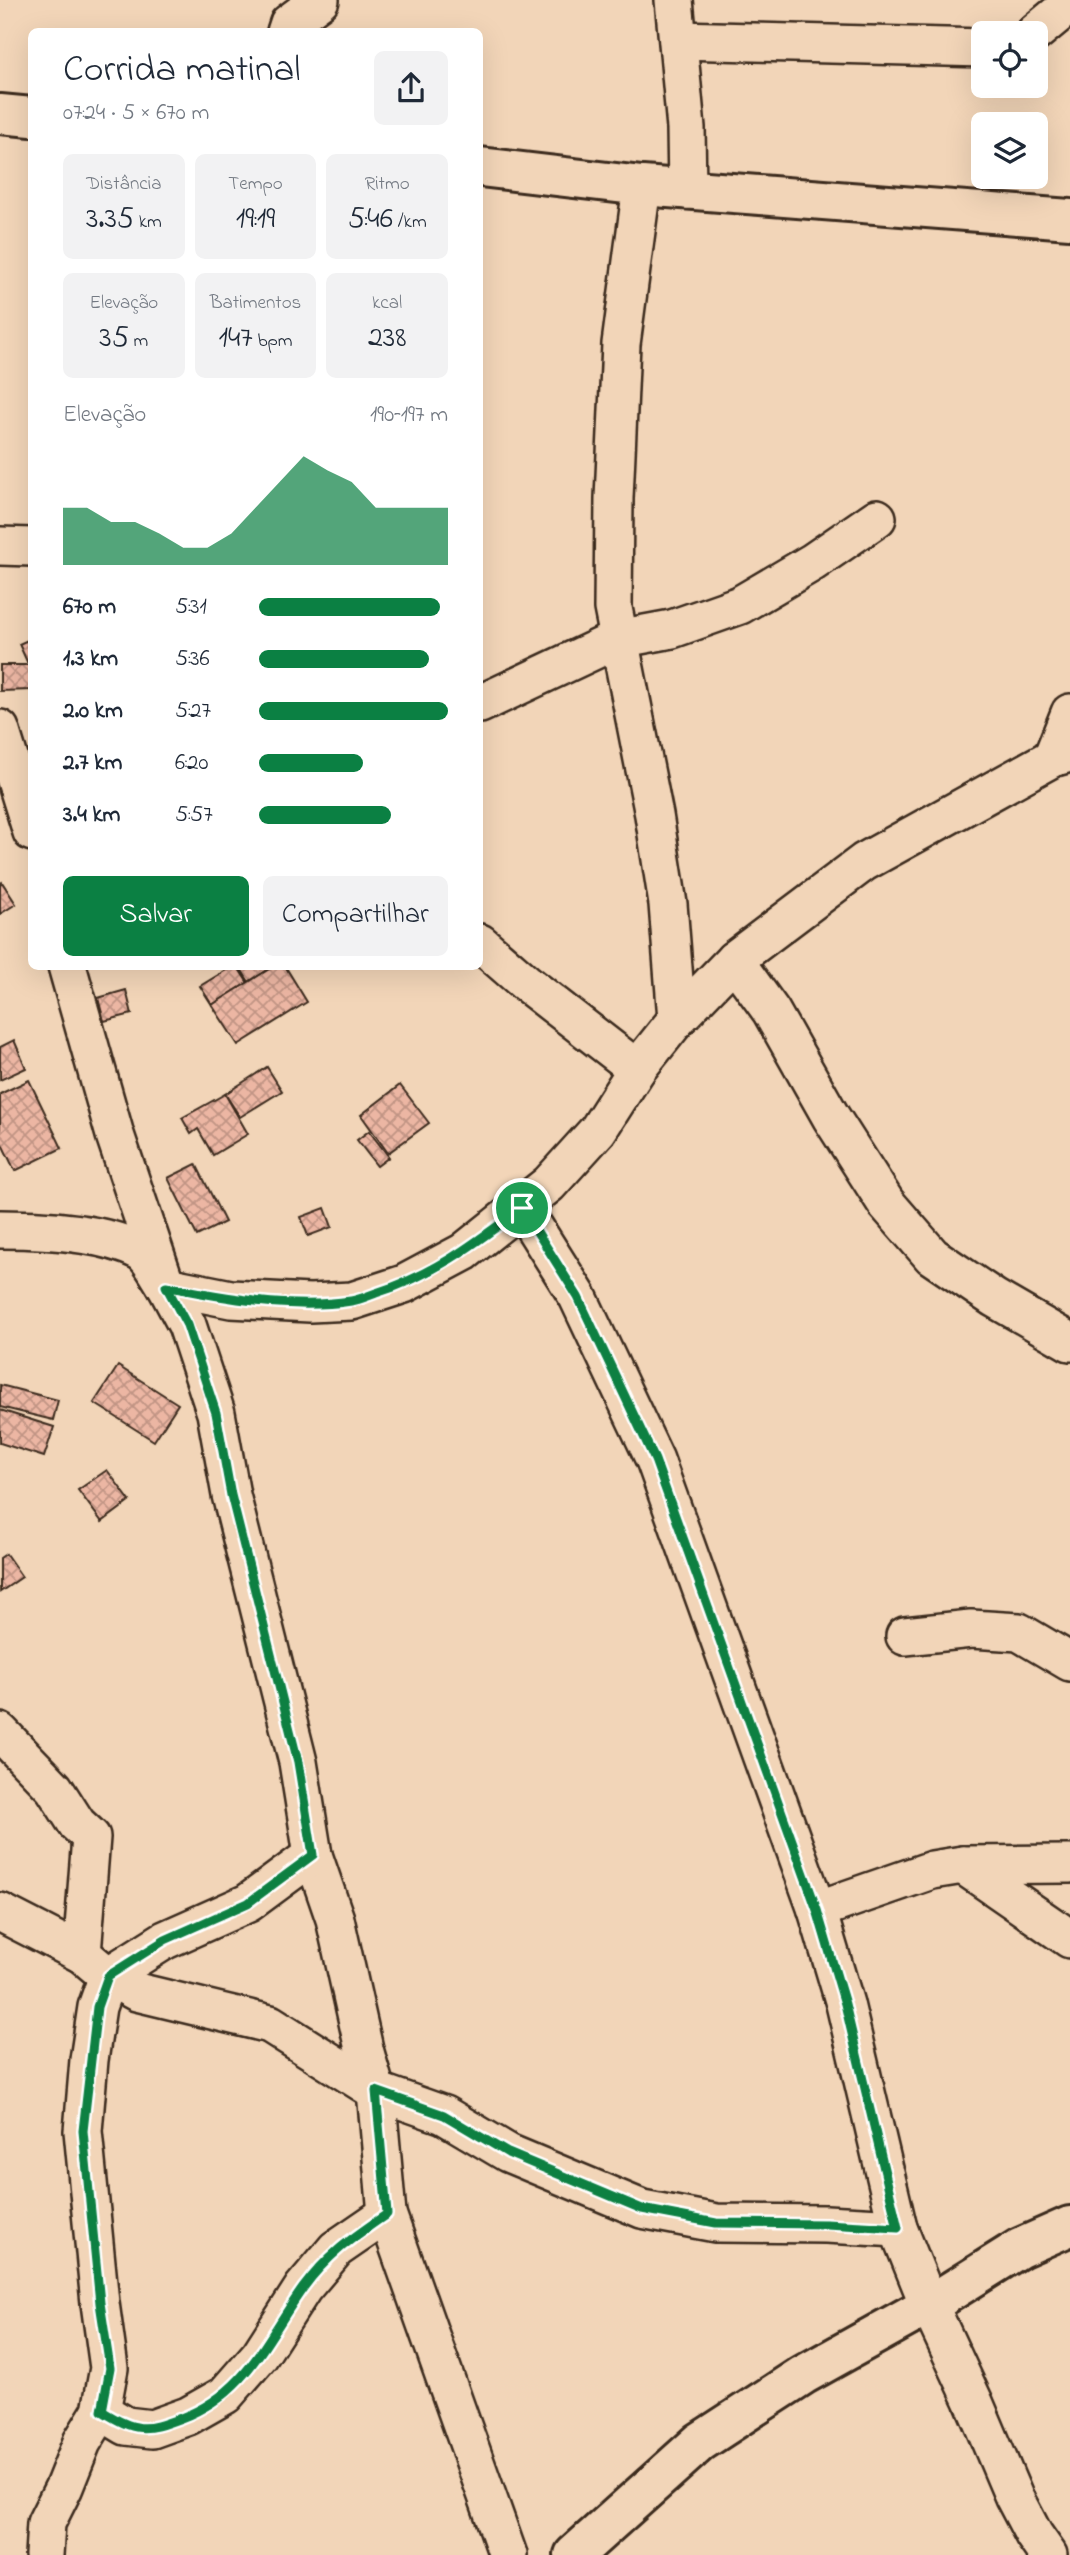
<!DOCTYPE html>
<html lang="pt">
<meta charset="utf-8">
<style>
:root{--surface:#fff;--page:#f2f2f3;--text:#1f2937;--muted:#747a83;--accent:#0b8043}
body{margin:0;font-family:"Indie Flower",sans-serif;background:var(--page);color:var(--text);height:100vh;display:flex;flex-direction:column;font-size:26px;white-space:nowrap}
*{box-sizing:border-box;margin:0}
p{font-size:23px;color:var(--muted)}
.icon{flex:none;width:38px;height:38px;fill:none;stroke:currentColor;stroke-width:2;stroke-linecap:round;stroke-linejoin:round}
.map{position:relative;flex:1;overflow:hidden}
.panel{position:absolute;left:28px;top:28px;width:455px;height:942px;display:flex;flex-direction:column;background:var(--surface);border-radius:10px;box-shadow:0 7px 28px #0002}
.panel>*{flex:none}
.tools{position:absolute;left:971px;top:21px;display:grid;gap:14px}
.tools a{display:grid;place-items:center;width:77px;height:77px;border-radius:10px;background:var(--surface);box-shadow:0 7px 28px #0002;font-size:35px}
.pin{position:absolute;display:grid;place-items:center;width:60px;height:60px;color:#fff;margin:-30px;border:4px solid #fff;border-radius:50%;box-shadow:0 2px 7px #0007}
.round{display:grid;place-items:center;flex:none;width:74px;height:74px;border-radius:10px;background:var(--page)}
.headline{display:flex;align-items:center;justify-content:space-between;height:119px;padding:0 35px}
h1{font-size:38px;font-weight:600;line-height:52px}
.figures{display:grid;grid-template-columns:repeat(3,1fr);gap:10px;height:119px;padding:7px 35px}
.figures div{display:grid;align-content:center;border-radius:10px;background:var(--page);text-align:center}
.figures b{font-size:30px;font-weight:600}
.figures small{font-size:19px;font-weight:400}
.figures p{font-size:19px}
.chart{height:196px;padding:14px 35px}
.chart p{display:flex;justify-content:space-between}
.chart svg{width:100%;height:126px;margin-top:7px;fill:var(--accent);opacity:.7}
.primary-button{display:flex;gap:14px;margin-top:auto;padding:14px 35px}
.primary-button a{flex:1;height:80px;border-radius:10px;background:var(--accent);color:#fff;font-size:28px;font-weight:600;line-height:80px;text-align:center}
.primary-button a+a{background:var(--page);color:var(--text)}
ul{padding:0 35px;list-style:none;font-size:23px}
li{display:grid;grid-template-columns:112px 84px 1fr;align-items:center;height:52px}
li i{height:18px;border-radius:9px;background:var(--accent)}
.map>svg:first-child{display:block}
.building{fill:url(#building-cross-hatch);stroke:#3b2a1e;stroke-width:2}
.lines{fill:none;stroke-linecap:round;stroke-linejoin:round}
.minor-casing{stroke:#3b2a1e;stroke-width:42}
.tertiary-casing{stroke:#3b2a1e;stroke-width:44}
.minor{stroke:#f2d5b8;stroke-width:37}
.tertiary{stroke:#f2d5b8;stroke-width:38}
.route-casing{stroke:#fff;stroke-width:14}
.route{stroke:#0b8043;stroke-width:9}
</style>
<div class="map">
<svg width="1070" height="2555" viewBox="0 0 1070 2555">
<defs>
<pattern id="building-cross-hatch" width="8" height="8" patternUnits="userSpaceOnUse" patternTransform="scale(1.75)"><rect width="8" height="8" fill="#ecb6a3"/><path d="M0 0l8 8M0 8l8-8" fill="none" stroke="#c09484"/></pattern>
</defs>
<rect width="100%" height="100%" fill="#f2d5b8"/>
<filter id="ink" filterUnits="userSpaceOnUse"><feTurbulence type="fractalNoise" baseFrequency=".0143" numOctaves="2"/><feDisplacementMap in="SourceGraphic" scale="14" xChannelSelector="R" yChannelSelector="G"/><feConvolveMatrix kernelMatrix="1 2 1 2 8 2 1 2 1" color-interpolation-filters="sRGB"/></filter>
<g filter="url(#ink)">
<g class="building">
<path d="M32,638V662L28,664L19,644Z"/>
<path d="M0,665H32V690L0,691Z"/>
<path d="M2,882L16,904L0,914V884Z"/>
<path d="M233,966H237L248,983L212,1005L200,986Z"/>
<path d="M239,966H274L249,982Z"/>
<path d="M274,966H285L307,1002L238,1045L212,1005Z"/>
<path d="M126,990L132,1014L104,1021L98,998Z"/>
<path d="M14,1040L26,1068L0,1080V1047Z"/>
<path d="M267,1067L282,1091L240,1117L225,1094Z"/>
<path d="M29,1080L62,1148L15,1171L0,1140V1094Z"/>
<path d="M400,1085L429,1123L388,1153L361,1115Z"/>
<path d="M225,1094L248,1134L213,1155L198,1129L191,1134L182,1118Z"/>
<path d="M369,1131L389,1157L377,1166L357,1140Z"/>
<path d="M196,1164L225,1222L197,1236L168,1178Z"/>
<path d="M325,1208L332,1227L308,1236L301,1217Z"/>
<path d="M118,1366L178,1404L154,1441L94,1403Z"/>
<path d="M0,1385L58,1400L53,1420L0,1407Z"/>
<path d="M0,1410L54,1427L44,1457L0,1443Z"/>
<path d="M107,1470L130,1501L102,1522L78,1490Z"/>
<path d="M6,1554L22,1577L0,1592V1558Z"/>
</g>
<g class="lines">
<g class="minor-casing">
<g id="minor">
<path d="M674,0L686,128L687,190"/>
<path d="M286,32L289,23L320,0"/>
<path d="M1035,33L1070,4"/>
<path d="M678,40L984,48"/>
<path d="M642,186L621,344L614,498L613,608L654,815L668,904L677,1019"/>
<path d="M0,546L32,547"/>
<path d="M480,704L618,639L672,629L740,605L813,562L877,518"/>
<path d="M0,729L32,832"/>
<path d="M1052,758L1070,713"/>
<path d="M480,943L526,983L637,1069"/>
<path d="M734,960L771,1011L831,1117L886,1203L932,1256L994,1298L1070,1342"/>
<path d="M67,966L115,1135L166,1286L187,1325L216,1413L231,1495L298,1762L313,1855L335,1919L364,2049L376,2091L387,2214L508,2555"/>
<path d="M522,1208L578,1297L655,1460L817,1910L845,2004L898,2228L929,2305L973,2400L1014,2497L1034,2535L1048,2555"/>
<path d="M0,1229C40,1229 103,1232 140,1251C150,1257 159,1276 166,1286L231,1299L310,1303L352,1301L404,1284L464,1252L549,1184L598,1130L637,1069L677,1019L734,960L864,862L1052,758L1070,753"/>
<path d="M905,1636L971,1629L1019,1632L1070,1662"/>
<path d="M0,1732L54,1788L77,1824L91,1837L82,1954"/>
<path d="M963,1865L1070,1939"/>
<path d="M817,1910L932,1870L963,1865L1070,1864"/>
<path d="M0,1912L82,1954L108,1976L137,1992L270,2024L376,2091L444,2115L508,2153L642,2209L716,2223L826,2224L898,2228"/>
<path d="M101,2411L126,2426L152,2429L188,2416L225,2395L260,2355L303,2288L336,2249L387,2214"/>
<path d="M44,2555L46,2523L64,2487L82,2442L101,2411L109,2368L100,2303L83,2131L89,2060L97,2007L108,1976L165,1940L248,1903L313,1855"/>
</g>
</g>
<g class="tertiary-casing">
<g id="tertiary">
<path d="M0,114L32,117"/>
<path d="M480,167L642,186L1070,219"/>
<path d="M574,2555L700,2442L803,2375L929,2305L1020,2248L1070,2226"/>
</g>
</g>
<use href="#minor" class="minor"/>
<use href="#tertiary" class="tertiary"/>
</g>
</g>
<g class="lines" filter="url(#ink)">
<g class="route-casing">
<path id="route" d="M522,1208L578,1297L655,1460L817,1910L845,2004L898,2228L826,2224L716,2223L642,2209L508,2153L444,2115L376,2091L387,2214C352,2238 328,2254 303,2288C265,2341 247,2393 181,2418C144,2432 136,2432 102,2411L110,2368L100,2303L83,2131L97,2007L108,1976L165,1940L248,1903L313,1855L298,1762L231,1495L216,1413L187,1325L166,1286C223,1298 293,1310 351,1301C359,1300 368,1296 376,1293C434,1275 474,1244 522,1208Z"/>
</g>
<use href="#route" class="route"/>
</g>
</svg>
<div class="tools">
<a><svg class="icon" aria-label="locate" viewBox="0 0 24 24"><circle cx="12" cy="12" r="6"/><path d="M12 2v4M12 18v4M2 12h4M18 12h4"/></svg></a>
<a><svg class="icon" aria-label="layers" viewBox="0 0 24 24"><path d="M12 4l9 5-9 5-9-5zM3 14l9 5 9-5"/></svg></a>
</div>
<div class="pin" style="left:522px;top:1208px;background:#1e9e55"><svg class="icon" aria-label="arrive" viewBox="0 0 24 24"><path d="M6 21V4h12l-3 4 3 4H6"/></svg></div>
<section class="panel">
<div class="headline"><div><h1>Corrida matinal</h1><p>07:24 · 5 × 670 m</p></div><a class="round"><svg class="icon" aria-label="share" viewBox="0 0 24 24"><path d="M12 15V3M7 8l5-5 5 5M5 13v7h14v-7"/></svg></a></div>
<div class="figures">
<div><p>Distância</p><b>3.35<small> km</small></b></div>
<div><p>Tempo</p><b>19:19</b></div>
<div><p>Ritmo</p><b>5:46<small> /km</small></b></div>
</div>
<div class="figures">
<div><p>Elevação</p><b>35<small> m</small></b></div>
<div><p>Batimentos</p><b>147<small> bpm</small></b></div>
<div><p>kcal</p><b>238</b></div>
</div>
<div class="chart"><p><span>Elevação</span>190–197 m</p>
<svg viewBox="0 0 160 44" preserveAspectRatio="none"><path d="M0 44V24L10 24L20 29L30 29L40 33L50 38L60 38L70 33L80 24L90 15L100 6L110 11L120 15L130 24L140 24L150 24L160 24V44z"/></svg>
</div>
<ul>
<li><b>670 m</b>5:31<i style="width:96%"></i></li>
<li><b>1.3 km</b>5:36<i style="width:90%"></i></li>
<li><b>2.0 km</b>5:27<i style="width:100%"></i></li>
<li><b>2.7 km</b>6:20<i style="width:55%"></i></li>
<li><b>3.4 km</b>5:57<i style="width:70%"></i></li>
</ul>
<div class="primary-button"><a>Salvar</a><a>Compartilhar</a></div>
</section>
</div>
